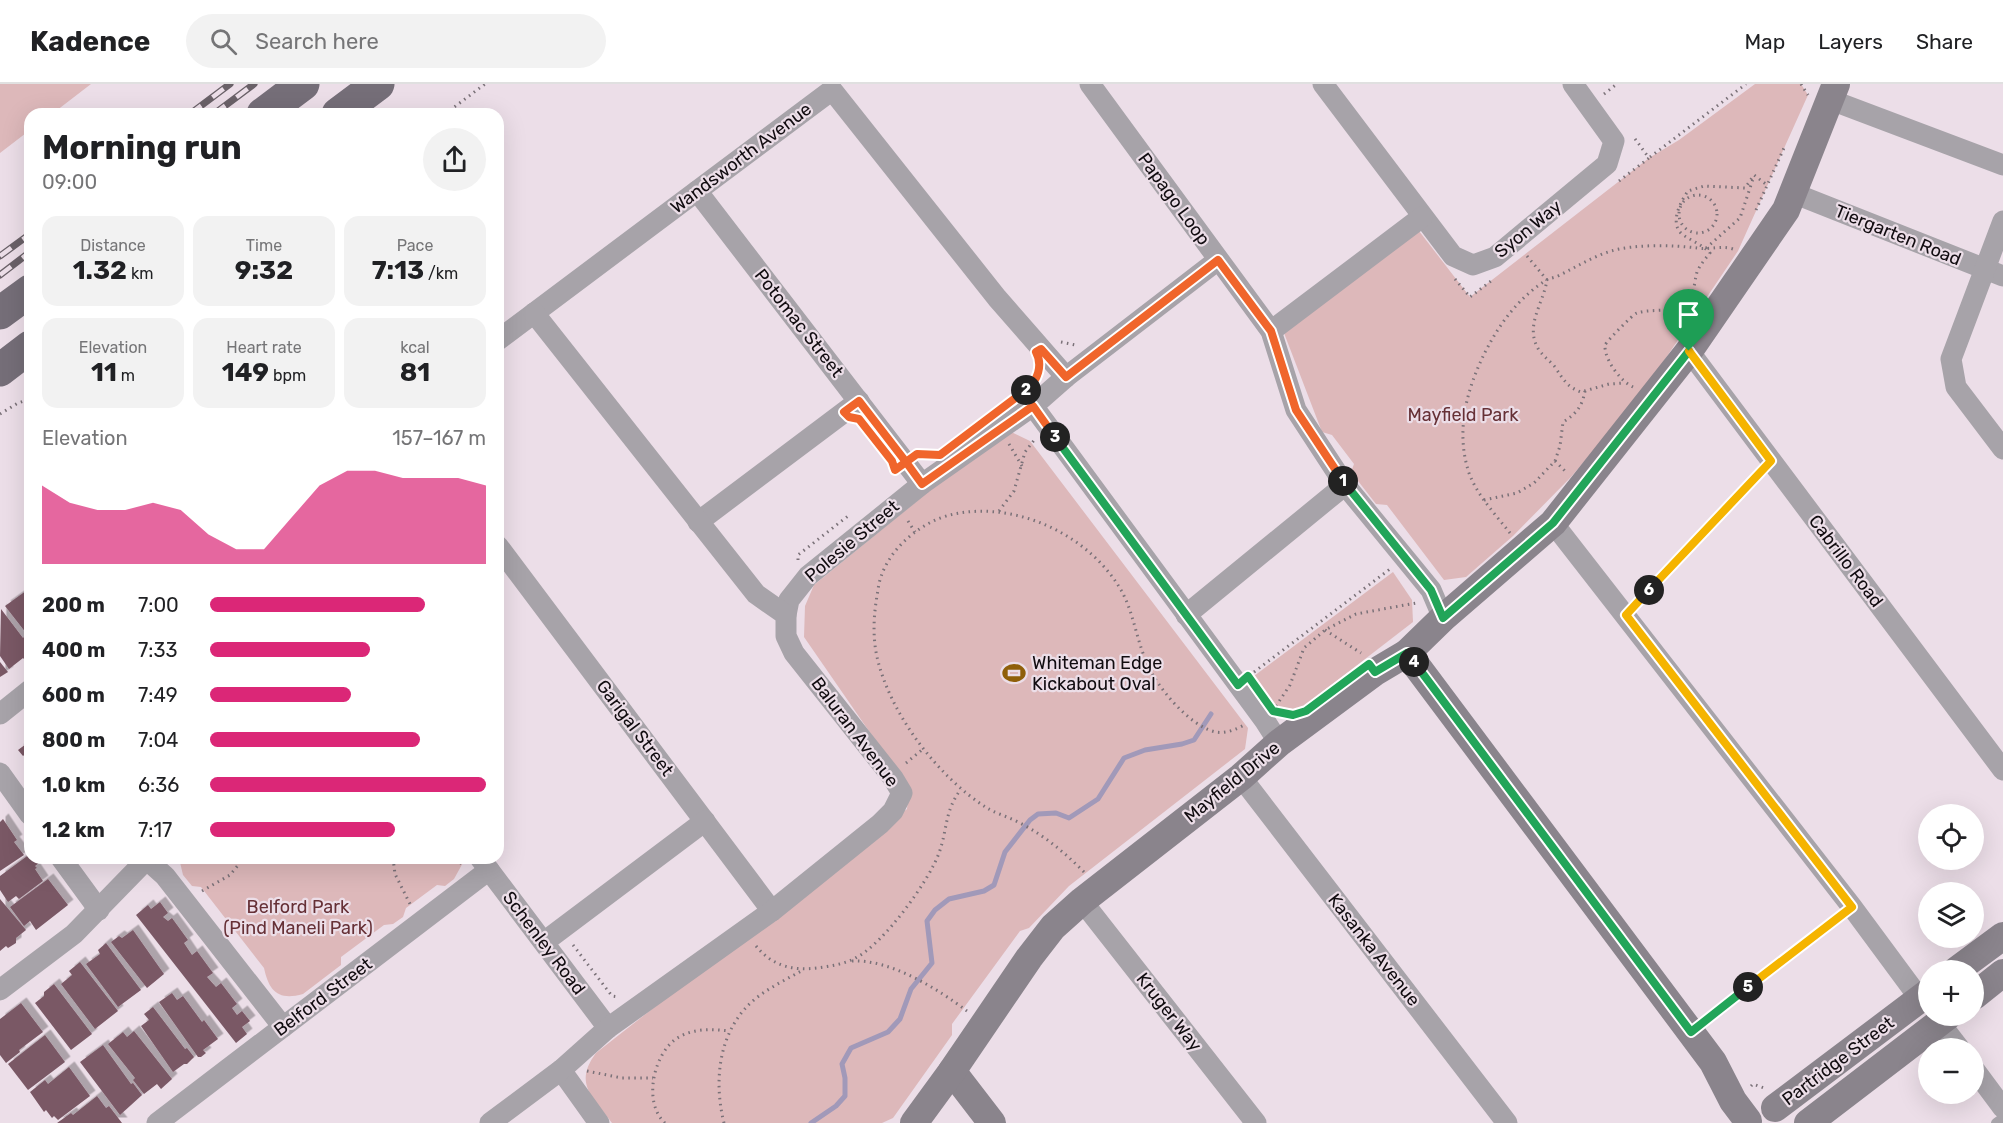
<!DOCTYPE html>
<meta charset="utf-8">
<style>
:root{--surface:#fff;--page:#f2f2f2;--text:#202124;--muted:#757577;--line:#e0e0e0;--accent:#db2777}
body{margin:0;font-family:Rubik,sans-serif;background:var(--page);color:var(--text);height:100vh;display:flex;flex-direction:column;font-size:22px;white-space:nowrap}
*{box-sizing:border-box;margin:0}
p{font-size:20px;color:var(--muted)}
.icon{flex:none;width:33px;height:33px;fill:none;stroke:currentColor;stroke-width:2;stroke-linecap:round;stroke-linejoin:round}
.map{position:relative;flex:1;overflow:hidden}
.side{position:absolute;left:24px;top:24px;width:480px;height:756px;display:flex;flex-direction:column;background:var(--surface);border-radius:18px;box-shadow:0 6px 24px #0002}
.side>*{flex:none}
.buttons{position:absolute;left:1918px;top:720px;display:grid;gap:12px}
.buttons a{display:grid;place-items:center;width:66px;height:66px;border-radius:50%;background:var(--surface);box-shadow:0 6px 24px #0002;font-size:30px}
.pin{position:absolute;display:grid;place-items:center;width:51px;height:51px;color:#fff;margin:-62px -26px;border-radius:50% 50% 50% 0;rotate:-45deg;box-shadow:0 0 6px #0007}
.pin .icon{rotate:45deg}
.km{position:absolute;width:30px;height:30px;margin:-15px;border-radius:50%;background:#222;color:#fff;font-size:16px;line-height:30px;text-align:center}
.round{display:grid;place-items:center;flex:none;width:63px;height:63px;border-radius:32px;background:var(--page)}
.head{display:flex;align-items:center;justify-content:space-between;height:102px;padding:0 18px}
h1{font-size:33px;font-weight:700;line-height:45px}
.figures{display:grid;grid-template-columns:repeat(3,1fr);gap:9px;height:102px;padding:6px 18px}
.figures div{display:grid;align-content:center;border-radius:15px;background:var(--page);text-align:center}
.figures b{font-size:26px;font-weight:700}
.figures small{font-size:16px;font-weight:400}
.figures p{font-size:16px}
.chart{height:168px;padding:12px 18px}
.chart p{display:flex;justify-content:space-between}
.chart svg{width:100%;height:108px;margin-top:6px;fill:var(--accent);opacity:.7}
ul{padding:0 18px;list-style:none;font-size:20px}
li{display:grid;grid-template-columns:96px 72px 1fr;align-items:center;height:45px}
li i{height:15px;border-radius:8px;background:var(--accent)}
header{display:flex;align-items:center;gap:36px;box-sizing:border-box;height:84px;padding:0 30px;background:var(--surface);border-bottom:2px solid var(--line)}
header strong{font-size:28px}
nav{display:flex;gap:33px;margin-inline-start:auto;font-size:21px}
.search{width:420px;height:54px;background:var(--page);display:flex;align-items:center;gap:15px;box-sizing:border-box;padding:0 21px;border-radius:33px;color:var(--muted);font-size:22px}
.map>svg:first-child{display:block}
.green{fill:#ddb8ba}
.lines{fill:none;stroke-linecap:round;stroke-linejoin:round}
.stream{stroke:#a199b9;stroke-width:5}
.building{fill:#7a5865;filter:url(#shadow)}
.path{stroke:#7a7178;stroke-width:3;stroke-dasharray:1.5 4.5;stroke-linecap:butt}
.lane{stroke:#a7a3a9;stroke-width:10}
.street{stroke:#a7a3a9;stroke-width:21}
.secondary{stroke:#8a848c;stroke-width:28}
.primary{stroke:#756e78;stroke-width:33}
.rail-casing{stroke:#6a6168;stroke-width:7}
.rail{stroke:#ecdee8;stroke-width:4.5;stroke-dasharray:14;stroke-linecap:butt}
.split-1-casing{stroke:#fff;stroke-width:12}
.split-2-casing{stroke:#fff;stroke-width:12}
.split-3-casing{stroke:#fff;stroke-width:12}
.split-4-casing{stroke:#fff;stroke-width:12}
.split-5-casing{stroke:#fff;stroke-width:12}
.split-6-casing{stroke:#fff;stroke-width:12}
.split-7-casing{stroke:#fff;stroke-width:12}
.split-1{stroke:#22a559;stroke-width:8}
.split-2{stroke:#f0652b;stroke-width:8}
.split-3{stroke:#f0652b;stroke-width:8}
.split-4{stroke:#22a559;stroke-width:8}
.split-5{stroke:#22a559;stroke-width:8}
.split-6{stroke:#f5b400;stroke-width:8}
.split-7{stroke:#f5b400;stroke-width:8}
.labels{text-anchor:middle;dominant-baseline:central;stroke-width:4.5;stroke-linejoin:round;paint-order:stroke}
.street-label{font-size:18px;fill:#110c10;stroke:#ecdee8}
.park-label{font-size:18px;fill:#663036;stroke:#ecdee8}
.poi-label{font-size:18px;fill:#110c10;stroke:#ecdee8;text-anchor:start}
</style>
<header>
<strong>Kadence</strong>
<div class="search"><svg class="icon" aria-label="search" viewBox="0 0 24 24"><circle cx="10" cy="10" r="6"/><path d="M15 15l6 6"/></svg>Search here</div>
<nav><a>Map</a><a>Layers</a><a>Share</a></nav>
</header>
<div class="map">
<svg width="2003" height="1039" viewBox="0 0 2003 1039">
<defs>
<filter id="shadow"><feDropShadow dx="5.5" dy="-5.5" stdDeviation="0" flood-color="#0004"/></filter>
</defs>
<rect width="100%" height="100%" fill="#ecdee8"/>
<g class="green">
<path d="M0,0H91L52,30H30V46L0,69Z"/>
<path d="M1755,0H1801L1808,11L1738,167L1643,308L1571,393L1513,452L1466,493L1444,496L1387,421L1376,420L1351,388L1354,380L1332,351L1322,348L1284,249L1419,147L1470,213L1649,74L1679,56Z"/>
<path d="M1005,345L1030,357L1248,644L1245,665L1069,802L1029,844L1020,847L952,940V951L893,1034L882,1039H612C593,1013 573,1000 596,969L907,725L909,705L804,553L805,522L814,501Z"/>
<path d="M1393,488L1412,516L1413,538L1299,626L1274,622L1250,595Z"/>
<path d="M179,774H464L465,775L454,795L445,802L437,801L406,824L403,833L393,840L384,841L341,873V881L303,910C278,917 269,907 264,884L201,803L192,802L183,791Z"/>
</g>
<g class="lines">
<path class="stream" d="M811,1039L836,1022L845,1012V994L842,980L851,964L888,948L900,935L911,905L932,879L927,837L935,826L949,815L984,807L994,801L1005,768L1030,736L1038,730L1056,729L1069,734L1098,715L1124,674L1145,666L1182,660L1194,656L1211,630"/>
</g>
<g class="building">
<path d="M30,504V554L5,522Z"/>
<path d="M1,525L23,554L25,552L30,560V572L25,576L23,574L9,585L0,572Z"/>
<path d="M0,578L8,588L0,593Z"/>
<path d="M30,657V671L28,668L23,672L18,666Z"/>
<path d="M3,735L17,756L14,758L24,771L0,787V738Z"/>
<path d="M30,770V774H35L39,779L35,782L37,784L35,785L43,797L19,815L16,812L8,818L0,806V792Z"/>
<path d="M48,795L68,821L36,846L30,837L24,842L10,823Z"/>
<path d="M0,815L26,846L16,854V859L8,864L6,862L0,867Z"/>
<path d="M160,818L168,829L163,833L168,837L172,834L188,856L184,859L192,871L197,867L213,889L207,893L216,903L221,899L237,920L232,924L237,931L242,927L250,937L242,943L247,950L236,959L136,831L148,821L151,825Z"/>
<path d="M133,846L164,890L147,904L111,858L119,852L122,854Z"/>
<path d="M106,859L141,906L118,923L86,880L100,870L98,866Z"/>
<path d="M80,878L118,927L95,945L61,900L72,891L69,887Z"/>
<path d="M54,900L92,950L71,966L35,919L44,912V908Z"/>
<path d="M172,909L177,916L183,912L202,938L204,936L218,955L203,966L206,969L201,973H198L159,918Z"/>
<path d="M21,919L43,948L19,966L20,968L6,979L0,971V935Z"/>
<path d="M153,923L185,965L187,964L194,973L187,980H184L173,988L141,942L149,936L144,930Z"/>
<path d="M134,947L172,995L161,1005L157,1000L144,1010L133,996L135,994L108,960L123,948L127,953Z"/>
<path d="M45,951L65,978L28,1006L8,980Z"/>
<path d="M103,961L131,1000L133,999L142,1011L120,1031L80,978Z"/>
<path d="M69,983L90,1012L58,1036L54,1032L52,1034L46,1026L44,1028L30,1008L45,996L48,1000Z"/>
<path d="M97,1012L106,1024L109,1022L122,1039H57L71,1029L73,1031Z"/>
</g>
<g class="lines">
<g class="path">
<path d="M1801,0L1808,11"/>
<path d="M1604,10L1617,0"/>
<path d="M445,30L485,0"/>
<path d="M1650,73L1746,0"/>
<path d="M1619,97L1649,74L1633,52"/>
<circle cx="1698" cy="130" r="19"/>
<path d="M1756,126L1784,64"/>
<path d="M1706,164L1740,134L1753,95"/>
<path d="M1527,172L1547,196C1543,221 1524,242 1539,266C1544,273 1550,277 1555,283C1563,295 1567,303 1581,308L1609,300L1625,299"/>
<path d="M1455,195L1470,213L1491,197"/>
<path d="M1061,258L1075,261"/>
<path d="M1633,303C1620,297 1604,275 1605,261C1607,257 1633,230 1637,229C1652,224 1673,230 1686,218C1695,211 1694,198 1697,188C1700,181 1705,175 1710,169C1702,160 1691,157 1682,150C1669,139 1681,117 1688,107L1704,102L1745,104L1754,91L1767,101"/>
<path d="M0,330L18,319L30,315"/>
<path d="M1009,360L1022,382"/>
<path d="M1555,377L1566,388"/>
<path d="M1484,416L1517,409L1534,399L1555,377L1560,362L1563,338C1576,330 1582,323 1585,307"/>
<path d="M999,427L1014,407L1025,368L1035,355"/>
<path d="M908,437L915,448"/>
<path d="M1510,449C1495,430 1477,411 1469,389C1458,356 1463,322 1475,291C1489,255 1512,218 1545,197C1549,194 1554,194 1558,192C1576,183 1592,173 1611,167C1635,160 1673,161 1697,164C1710,166 1721,161 1733,165"/>
<path d="M798,476V471L848,432"/>
<path d="M1325,546L1361,569"/>
<path d="M1254,588L1390,485"/>
<path d="M1276,622L1290,601L1304,564L1325,546L1356,530L1416,519"/>
<path d="M906,679L923,665"/>
<path d="M393,774L395,790L411,822"/>
<path d="M449,774L463,780"/>
<path d="M1084,788C1064,768 1045,752 1020,739C1009,733 997,730 987,724C938,693 890,630 877,573C872,550 874,528 878,506C882,470 919,437 954,430C1017,417 1089,451 1121,506C1134,529 1136,555 1147,579C1156,602 1190,643 1216,648C1226,650 1237,645 1246,640"/>
<path d="M202,807L230,791L244,774"/>
<path d="M573,861L612,912L619,913"/>
<path d="M756,862C772,882 793,887 817,884C831,882 846,880 857,873C884,859 929,797 939,769C948,744 944,728 961,705"/>
<path d="M852,877C890,875 938,905 967,927"/>
<path d="M587,987L622,994H653"/>
<path d="M1751,1002L1753,1000L1764,1004"/>
<path d="M665,1039C642,1018 654,967 679,953C695,944 712,945 729,947"/>
<path d="M724,1039C713,995 719,945 755,915C770,903 787,895 803,886"/>
</g>
<g class="lane">
<path d="M1625,531L1771,377"/>
<path d="M1691,948L1852,823"/>
<path d="M1996,1039L2003,1034"/>
</g>
<g class="street">
<path d="M1090,0L1271,247L1296,326L1345,401L1431,506L1443,534"/>
<path d="M1323,0L1453,172L1473,181L1495,173L1607,80L1614,57L1573,0"/>
<path d="M1831,16L2003,81"/>
<path d="M697,107L922,400"/>
<path d="M1793,109L2003,192"/>
<path d="M2003,137L1951,275L1956,303L2003,365"/>
<path d="M1271,247L1422,133"/>
<path d="M498,256L832,6L997,214L1066,293"/>
<path d="M1689,267L2003,686"/>
<path d="M1033,322L1265,637L1279,659"/>
<path d="M698,438L859,317"/>
<path d="M1553,439L1852,823L1920,915"/>
<path d="M498,462L772,827"/>
<path d="M786,531L789,516L808,492L922,400L1033,322L1066,293L1218,176"/>
<path d="M1186,531L1345,401"/>
<path d="M0,630L30,606"/>
<path d="M0,689L30,731"/>
<path d="M1241,693L1507,1039"/>
<path d="M61,774L99,826"/>
<path d="M480,774L608,944"/>
<path d="M146,775L165,792L283,943"/>
<path d="M1082,817L1256,1039"/>
<path d="M544,858L705,737"/>
<path d="M0,906L74,850L148,774"/>
<path d="M1939,938L1959,964"/>
<path d="M1974,985L2003,1024"/>
<path d="M561,986L599,1039"/>
<path d="M157,1039L489,786"/>
<path d="M490,1039L561,986L608,944L772,827L880,740L893,727L902,709L893,694L794,569L786,552V531L756,510L534,229"/>
</g>
<g class="secondary">
<path d="M1407,569L1713,978L1733,1017L1748,1037"/>
<path d="M1957,886L2003,852"/>
<path d="M1974,912L2003,889"/>
<path d="M952,987L992,1039"/>
<path d="M1775,1024L1929,908"/>
<path d="M914,1039L952,987L1029,874L1053,843L1082,817L1241,693L1279,659L1375,588L1407,569L1443,534L1553,439L1689,267L1786,126L1836,0"/>
<path d="M1808,1039L1948,932"/>
</g>
<g class="primary">
<path d="M263,30L303,0"/>
<path d="M338,30L378,0"/>
<path d="M0,229L30,207"/>
<path d="M0,286L30,263"/>
</g>
<g class="rail-casing">
<g id="rail">
<path d="M190,30L230,0"/>
<path d="M214,30L254,0"/>
<path d="M0,172L30,150"/>
<path d="M0,191L30,168"/>
</g>
</g>
<use href="#rail" class="rail"/>
</g>
<g class="lines">
<g class="split-1-casing">
<path id="split-1" d="M1343,397L1431,506L1443,534L1553,439L1689,267"/>
</g>
<g class="split-2-casing">
<path id="split-2" d="M1026,306C1038,297 1043,281 1036,268L1041,265L1066,293L1218,176L1271,247L1296,326L1343,397"/>
</g>
<g class="split-3-casing">
<path id="split-3" d="M1026,306L940,371L917,370L906,378L859,317L844,328L849,333L859,335L892,377L895,386L906,378L922,400L1033,322L1055,353"/>
</g>
<g class="split-4-casing">
<path id="split-4" d="M1055,353L1238,601L1248,592L1273,627L1293,631L1306,627L1369,580L1375,588L1407,569L1414,578"/>
</g>
<g class="split-5-casing">
<path id="split-5" d="M1414,578L1691,948L1748,903"/>
</g>
<g class="split-6-casing">
<path id="split-6" d="M1649,506L1626,531L1852,823L1748,903"/>
</g>
<g class="split-7-casing">
<path id="split-7" d="M1649,506L1771,377L1689,267"/>
</g>
<use href="#split-1" class="split-1"/>
<use href="#split-2" class="split-2"/>
<use href="#split-3" class="split-3"/>
<use href="#split-4" class="split-4"/>
<use href="#split-5" class="split-5"/>
<use href="#split-6" class="split-6"/>
<use href="#split-7" class="split-7"/>
</g>
<defs>
<g id="stadium-bare" transform="scale(1.8)"><path d="M0-5a6.5 5 0 1 0 0 10a6.5 5 0 1 0 0-10ZM-3.5-1.8h7v3.6h-7Z" fill="#8f5f0a" stroke="#ecdee8" stroke-width="2.5" paint-order="stroke"/></g>
</defs>
<g fill-rule="evenodd">
<use href="#stadium-bare" x="1014" y="589"/>
</g>
<g class="labels">
<g class="street-label">
<text transform="translate(741 74) rotate(-37)">Wandsworth Avenue</text>
<text transform="translate(1174 115) rotate(54)">Papago Loop</text>
<text transform="translate(1528 145) rotate(-39)">Syon Way</text>
<text transform="translate(1898 151) rotate(22)">Tiergarten Road</text>
<text transform="translate(799 239) rotate(52)">Potomac Street</text>
<text transform="translate(852 457) rotate(-40)">Polesie Street</text>
<text transform="translate(1846 477) rotate(53)">Cabrillo Road</text>
<text transform="translate(635 644) rotate(53)">Garigal Street</text>
<text transform="translate(855 648) rotate(53)">Baluran Avenue</text>
<text transform="translate(1232 698) rotate(-39)">Mayfield Drive</text>
<text transform="translate(544 859) rotate(53)">Schenley Road</text>
<text transform="translate(1374 866) rotate(52)">Kasanka Avenue</text>
<text transform="translate(323 913) rotate(-37)">Belford Street</text>
<text transform="translate(1169 928) rotate(52)">Kruger Way</text>
<text transform="translate(1838 977) rotate(-37)">Partridge Street</text>
</g>
<g class="park-label">
<text x="1463" y="331">Mayfield Park</text>
<text x="298" y="823">Belford Park<tspan x="298" dy="21">(Pind Maneli Park)</tspan></text>
</g>
<g class="poi-label">
<text x="1032" y="579">Whiteman Edge<tspan x="1032" dy="21">Kickabout Oval</tspan></text>
</g>
</g>
</svg>
<div class="buttons">
<a><svg class="icon" aria-label="locate" viewBox="0 0 24 24"><circle cx="12" cy="12" r="6"/><path d="M12 2v4M12 18v4M2 12h4M18 12h4"/></svg></a>
<a><svg class="icon" aria-label="layers" viewBox="0 0 24 24"><path d="M12 4l9 5-9 5-9-5zM3 14l9 5 9-5"/></svg></a>
<a>+</a>
<a>−</a>
</div>
<div class="pin" style="left:1689px;top:267px;background:#1e9e55"><svg class="icon" aria-label="arrive" viewBox="0 0 24 24"><path d="M6 21V4h12l-3 4 3 4H6"/></svg></div>
<b class="km" style="left:1343px;top:397px">1</b>
<b class="km" style="left:1026px;top:306px">2</b>
<b class="km" style="left:1055px;top:353px">3</b>
<b class="km" style="left:1414px;top:578px">4</b>
<b class="km" style="left:1748px;top:903px">5</b>
<b class="km" style="left:1649px;top:506px">6</b>
<section class="side">
<div class="head"><div><h1>Morning run</h1><p>09:00</p></div><a class="round"><svg class="icon" aria-label="share" viewBox="0 0 24 24"><path d="M12 15V3M7 8l5-5 5 5M5 13v7h14v-7"/></svg></a></div>
<div class="figures">
<div><p>Distance</p><b>1.32<small> km</small></b></div>
<div><p>Time</p><b>9:32</b></div>
<div><p>Pace</p><b>7:13<small> /km</small></b></div>
</div>
<div class="figures">
<div><p>Elevation</p><b>11<small> m</small></b></div>
<div><p>Heart rate</p><b>149<small> bpm</small></b></div>
<div><p>kcal</p><b>81</b></div>
</div>
<div class="chart"><p><span>Elevation</span>157–167 m</p>
<svg viewBox="0 0 160 44" preserveAspectRatio="none"><path d="M0 44V12L10 19L20 22L30 22L40 19L50 22L60 32L70 38L80 38L90 25L100 12L110 6L120 6L130 9L140 9L150 9L160 12V44z"/></svg>
</div>
<ul>
<li><b>200 m</b>7:00<i style="width:78%"></i></li>
<li><b>400 m</b>7:33<i style="width:58%"></i></li>
<li><b>600 m</b>7:49<i style="width:51%"></i></li>
<li><b>800 m</b>7:04<i style="width:76%"></i></li>
<li><b>1.0 km</b>6:36<i style="width:100%"></i></li>
<li><b>1.2 km</b>7:17<i style="width:67%"></i></li>
</ul>
</section>
</div>
